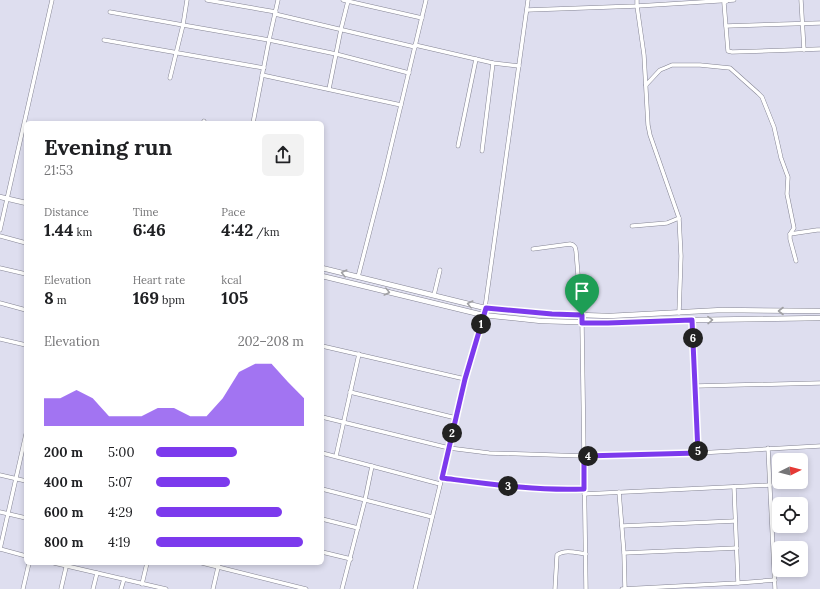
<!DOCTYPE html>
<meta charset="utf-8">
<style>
:root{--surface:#fff;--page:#f2f2f2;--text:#202124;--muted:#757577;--accent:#7c3aed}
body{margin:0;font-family:Lora,serif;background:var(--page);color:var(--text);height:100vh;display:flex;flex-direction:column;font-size:15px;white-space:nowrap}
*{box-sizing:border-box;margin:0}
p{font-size:13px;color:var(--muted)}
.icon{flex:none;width:22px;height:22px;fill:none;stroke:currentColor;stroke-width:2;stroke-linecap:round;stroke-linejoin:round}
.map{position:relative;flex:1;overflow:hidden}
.sheet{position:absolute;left:24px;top:121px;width:300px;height:444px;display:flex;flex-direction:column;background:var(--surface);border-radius:6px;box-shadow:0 2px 6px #0003}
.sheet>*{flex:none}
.needle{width:26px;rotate:84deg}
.buttons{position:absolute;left:772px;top:453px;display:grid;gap:8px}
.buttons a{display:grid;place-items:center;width:36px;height:36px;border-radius:6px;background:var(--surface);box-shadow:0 2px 6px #0003;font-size:20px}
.pin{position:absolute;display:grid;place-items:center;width:34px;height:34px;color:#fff;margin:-41px -17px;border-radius:50% 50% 50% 0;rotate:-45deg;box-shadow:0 0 4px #0007}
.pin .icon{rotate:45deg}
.km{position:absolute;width:20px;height:20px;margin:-10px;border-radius:50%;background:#222;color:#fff;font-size:11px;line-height:20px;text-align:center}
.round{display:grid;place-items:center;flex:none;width:42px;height:42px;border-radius:6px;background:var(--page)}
.head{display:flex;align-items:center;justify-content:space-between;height:68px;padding:0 20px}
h1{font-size:22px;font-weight:800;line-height:30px}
.stats{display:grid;grid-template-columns:repeat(3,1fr);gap:6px;height:68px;padding:4px 20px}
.stats div{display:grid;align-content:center}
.stats b{font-size:17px;font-weight:800}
.stats small{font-size:11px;font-weight:400}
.stats p{font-size:11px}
.chart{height:112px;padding:8px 20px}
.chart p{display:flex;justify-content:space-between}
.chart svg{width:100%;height:72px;margin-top:4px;fill:var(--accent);opacity:.7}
ul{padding:0 20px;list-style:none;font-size:13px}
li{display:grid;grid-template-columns:64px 48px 1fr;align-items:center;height:30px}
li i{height:10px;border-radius:5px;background:var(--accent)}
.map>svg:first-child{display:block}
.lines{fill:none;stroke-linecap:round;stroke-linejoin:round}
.minor-casing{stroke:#848493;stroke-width:4.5}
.major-casing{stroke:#848493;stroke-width:5.5}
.minor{stroke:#fff;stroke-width:3.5}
.major{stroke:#fff;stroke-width:4.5}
.oneway{stroke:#a0a0a3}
.route-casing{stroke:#fff;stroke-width:8}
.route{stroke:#7c3aed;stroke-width:5}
</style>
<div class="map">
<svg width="820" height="589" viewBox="0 0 820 589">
<rect width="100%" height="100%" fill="#dedeef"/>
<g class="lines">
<g class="minor-casing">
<g id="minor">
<path d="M207,0L276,12"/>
<path d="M343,0L422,18"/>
<path d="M637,0V6L644,55L648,125L650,135L679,218L681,256L679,313"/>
<path d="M801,0L804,50"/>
<path d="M727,1L724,3L728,51L732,52L820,49"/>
<path d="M527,10L637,6L734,0"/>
<path d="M110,12L183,25L269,40L336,54L409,73"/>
<path d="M275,14L415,47"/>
<path d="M726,26L820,23"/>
<path d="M104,40L264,68"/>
<path d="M415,45L493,63L519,66"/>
<path d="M262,75L401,105"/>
<path d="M170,78L183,25L187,0"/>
<path d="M646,85L660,70L665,68L672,65H700L730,68L758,93L762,97L774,127L781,158L788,177L787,194L794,228L790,234V239L796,261"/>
<path d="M329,89L341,29L348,1"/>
<path d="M203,123L204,121"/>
<path d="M253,123L269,40L278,0"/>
<path d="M458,146L476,59"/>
<path d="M482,151L493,63"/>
<path d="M632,226L667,223L679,218"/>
<path d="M0,230L52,0"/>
<path d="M790,234L817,230H820"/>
<path d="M0,236L26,243"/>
<path d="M533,249L570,244L573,245L575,247L576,251L582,323L586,589"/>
<path d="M0,268L26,274"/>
<path d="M358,277L384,176L426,0"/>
<path d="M434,295L440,270"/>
<path d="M0,303L26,310"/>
<path d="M692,320L698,453"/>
<path d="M0,339L26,345"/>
<path d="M322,346L465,379"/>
<path d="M696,386L820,383"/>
<path d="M350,392L456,418"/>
<path d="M322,417L449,448L489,453L584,456L698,453L820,446"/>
<path d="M768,448L775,589"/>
<path d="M322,453L440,484"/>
<path d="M336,456L359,354"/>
<path d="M0,475L26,481"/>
<path d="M442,478C489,484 537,492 584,489"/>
<path d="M734,487L738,583"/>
<path d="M322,489L432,517"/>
<path d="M619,492L624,553L625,589"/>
<path d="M584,494L770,485"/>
<path d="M0,512L26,518"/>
<path d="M322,519L358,528"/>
<path d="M622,526L735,521"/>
<path d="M0,549L26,434"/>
<path d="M0,549L26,556"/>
<path d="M322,552L351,559"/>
<path d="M624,553L737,548"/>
<path d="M54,563L166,589"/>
<path d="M202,563L306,589"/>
<path d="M142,584L147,563"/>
<path d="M23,589L29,563"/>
<path d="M61,589L67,563"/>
<path d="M93,589L97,573"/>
<path d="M121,589L124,579"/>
<path d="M213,589L219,563"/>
<path d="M342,589L365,500L372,466"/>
<path d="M415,589L449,448L456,418L465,379L485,308L528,0"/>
<path d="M555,589L557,555C565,549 577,553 586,554"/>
<path d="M622,589L738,583L775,580"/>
</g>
</g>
<g class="major-casing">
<g id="major">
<path d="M0,197L26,203"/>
<path d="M322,268L485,308L552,314L609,316L722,310L820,311"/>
<path d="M322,276L483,315L541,321L608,323L692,320L820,318"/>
</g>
</g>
<use href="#minor" class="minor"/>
<use href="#major" class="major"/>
</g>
<defs><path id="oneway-chevron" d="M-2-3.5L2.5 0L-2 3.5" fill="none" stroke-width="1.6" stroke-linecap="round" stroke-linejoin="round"/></defs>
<g class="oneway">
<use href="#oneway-chevron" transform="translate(344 273) rotate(-166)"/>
<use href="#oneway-chevron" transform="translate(387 292) rotate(14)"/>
<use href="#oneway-chevron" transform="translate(470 304) rotate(-166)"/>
<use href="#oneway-chevron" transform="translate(781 311) rotate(-180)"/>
<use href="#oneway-chevron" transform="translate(710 320) rotate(-1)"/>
</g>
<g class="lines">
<g class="route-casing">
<path id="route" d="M486,308L552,314L582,315V323H608L692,320L698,453L584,456V489C537,491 489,484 442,478L465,379Z"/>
</g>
<use href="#route" class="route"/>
</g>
</svg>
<div class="buttons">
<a><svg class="needle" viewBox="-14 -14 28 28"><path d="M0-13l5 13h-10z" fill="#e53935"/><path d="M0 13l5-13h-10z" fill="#757577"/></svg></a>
<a><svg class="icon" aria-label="locate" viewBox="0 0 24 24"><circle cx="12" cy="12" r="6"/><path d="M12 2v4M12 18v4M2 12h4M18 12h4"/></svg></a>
<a><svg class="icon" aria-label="layers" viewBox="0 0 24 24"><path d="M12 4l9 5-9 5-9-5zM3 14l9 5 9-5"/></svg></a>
</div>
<div class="pin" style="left:582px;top:315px;background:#1e9e55"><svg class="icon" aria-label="arrive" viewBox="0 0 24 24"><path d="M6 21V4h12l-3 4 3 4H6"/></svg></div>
<b class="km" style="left:481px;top:324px">1</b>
<b class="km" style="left:452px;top:433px">2</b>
<b class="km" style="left:508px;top:486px">3</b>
<b class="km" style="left:588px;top:456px">4</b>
<b class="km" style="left:698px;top:451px">5</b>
<b class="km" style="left:693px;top:338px">6</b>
<section class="sheet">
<div class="head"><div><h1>Evening run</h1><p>21:53</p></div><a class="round"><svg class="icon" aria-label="share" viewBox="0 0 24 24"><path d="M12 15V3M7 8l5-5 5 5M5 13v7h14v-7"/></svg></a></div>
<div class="stats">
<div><p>Distance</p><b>1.44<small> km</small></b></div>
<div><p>Time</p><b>6:46</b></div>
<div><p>Pace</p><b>4:42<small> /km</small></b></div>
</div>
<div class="stats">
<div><p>Elevation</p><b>8<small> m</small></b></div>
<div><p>Heart rate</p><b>169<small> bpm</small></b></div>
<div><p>kcal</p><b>105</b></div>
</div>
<div class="chart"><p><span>Elevation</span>202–208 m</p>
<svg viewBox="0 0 160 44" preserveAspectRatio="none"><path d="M0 44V27L10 27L20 22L30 27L40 38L50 38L60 38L70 33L80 33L90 38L100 38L110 27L120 11L130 6L140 6L150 17L160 27V44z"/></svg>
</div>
<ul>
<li><b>200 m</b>5:00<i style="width:55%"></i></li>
<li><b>400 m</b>5:07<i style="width:50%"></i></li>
<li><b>600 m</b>4:29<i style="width:85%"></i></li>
<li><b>800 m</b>4:19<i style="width:99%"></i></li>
</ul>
</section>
</div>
